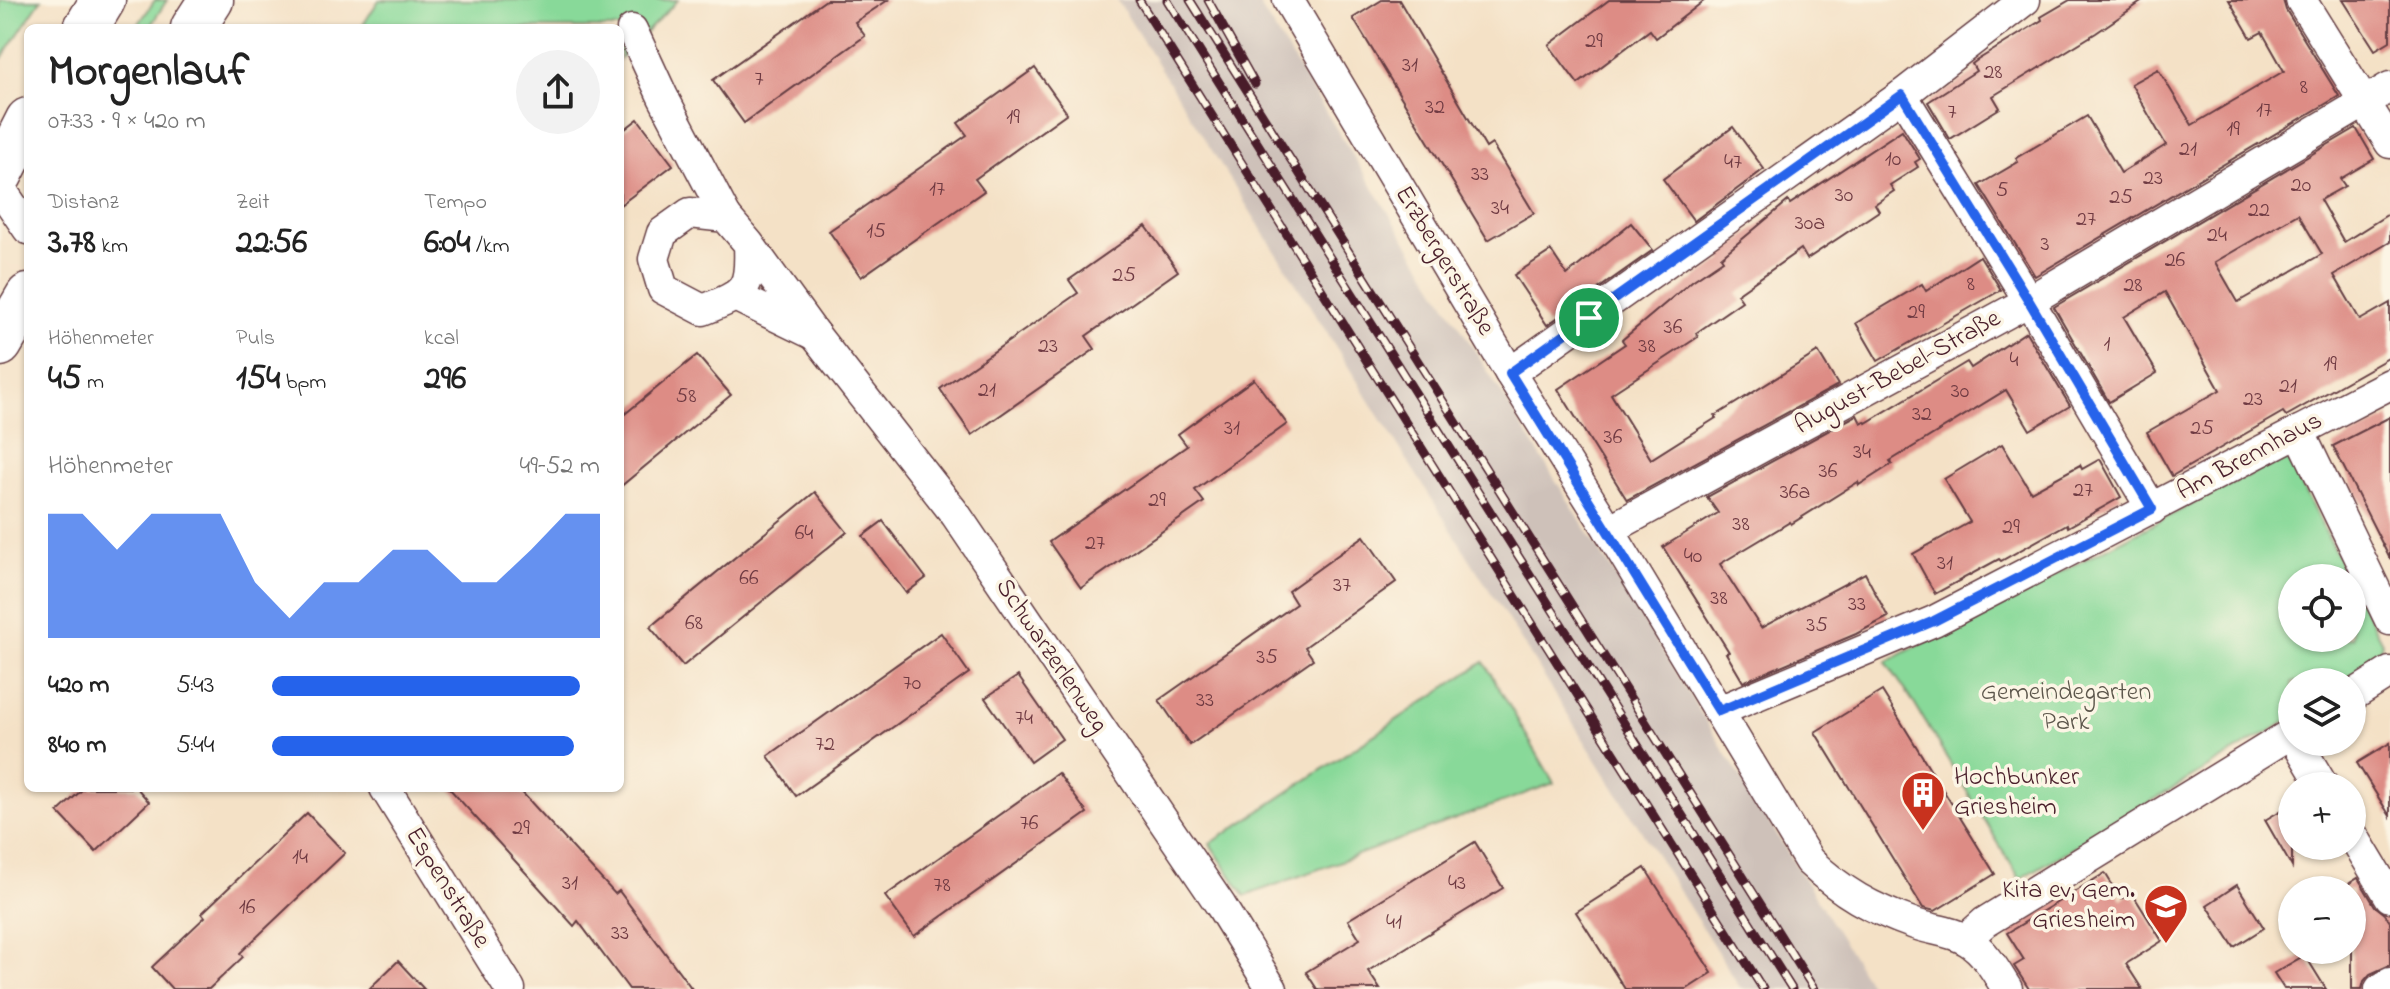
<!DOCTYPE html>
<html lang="de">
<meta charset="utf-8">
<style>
:root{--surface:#fff;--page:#f2f2f2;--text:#222;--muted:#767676;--accent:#2563eb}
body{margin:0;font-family:"Indie Flower",sans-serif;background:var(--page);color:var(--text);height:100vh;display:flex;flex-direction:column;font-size:30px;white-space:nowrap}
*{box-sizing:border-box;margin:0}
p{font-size:26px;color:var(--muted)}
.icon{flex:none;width:44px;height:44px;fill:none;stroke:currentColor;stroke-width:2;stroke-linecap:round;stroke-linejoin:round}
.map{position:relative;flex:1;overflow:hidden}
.side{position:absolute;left:24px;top:24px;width:600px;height:768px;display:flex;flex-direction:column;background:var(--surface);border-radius:12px;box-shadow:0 2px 6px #0004}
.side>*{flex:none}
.tools{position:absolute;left:2278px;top:564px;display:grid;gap:16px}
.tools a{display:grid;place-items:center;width:88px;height:88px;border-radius:50%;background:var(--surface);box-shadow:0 2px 6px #0004;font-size:40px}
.pin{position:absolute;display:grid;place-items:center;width:68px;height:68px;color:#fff;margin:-34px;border:4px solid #fff;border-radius:50%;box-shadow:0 2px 8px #0007}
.round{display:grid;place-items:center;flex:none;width:84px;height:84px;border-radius:42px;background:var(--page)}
.overview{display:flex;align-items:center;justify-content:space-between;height:136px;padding:0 24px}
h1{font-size:44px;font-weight:800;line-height:60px}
.stats{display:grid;grid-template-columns:repeat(3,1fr);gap:12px;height:136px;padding:8px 24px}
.stats div{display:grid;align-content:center}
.stats b{font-size:34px;font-weight:800}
.stats small{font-size:22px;font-weight:400}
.stats p{font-size:22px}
.chart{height:224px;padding:16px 24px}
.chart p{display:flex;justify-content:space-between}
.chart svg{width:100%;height:144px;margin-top:8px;fill:var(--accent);opacity:.7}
ul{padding:0 24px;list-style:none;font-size:26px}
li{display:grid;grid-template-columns:128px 96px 1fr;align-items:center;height:60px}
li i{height:20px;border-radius:10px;background:var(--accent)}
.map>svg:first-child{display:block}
.industrial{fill:#cec1b9}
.green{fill:#88d999;stroke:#697c62;stroke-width:2}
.building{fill:#dd8c85;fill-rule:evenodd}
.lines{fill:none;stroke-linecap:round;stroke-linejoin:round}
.minor-casing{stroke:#643c42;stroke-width:33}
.highway-casing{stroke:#643c42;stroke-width:47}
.minor{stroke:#fff;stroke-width:30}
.highway{stroke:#fff;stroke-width:44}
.rail-casing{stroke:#4a1f2b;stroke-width:9}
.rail{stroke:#fcf5e5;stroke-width:6;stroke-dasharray:18;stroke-linecap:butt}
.route-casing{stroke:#fff;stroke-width:16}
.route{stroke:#2563eb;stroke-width:10}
.labels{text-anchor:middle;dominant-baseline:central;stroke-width:7;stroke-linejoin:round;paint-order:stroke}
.number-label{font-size:22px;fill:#6f3a42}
.street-label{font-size:26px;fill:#4a1f2b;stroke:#fcf5e5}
.park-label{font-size:26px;fill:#5d574c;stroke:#fcf5e5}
.poi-label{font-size:26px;fill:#4a1f2b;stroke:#fcf5e5;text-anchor:start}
</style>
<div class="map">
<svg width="2390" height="989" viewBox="0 0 2390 989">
<rect width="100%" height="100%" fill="#fcf5e5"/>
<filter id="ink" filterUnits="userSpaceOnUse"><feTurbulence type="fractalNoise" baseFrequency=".0125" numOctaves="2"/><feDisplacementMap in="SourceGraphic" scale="16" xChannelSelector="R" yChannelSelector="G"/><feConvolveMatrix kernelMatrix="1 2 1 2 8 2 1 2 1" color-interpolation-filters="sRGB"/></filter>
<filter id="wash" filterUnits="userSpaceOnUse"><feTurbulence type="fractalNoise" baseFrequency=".006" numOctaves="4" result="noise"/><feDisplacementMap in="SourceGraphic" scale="32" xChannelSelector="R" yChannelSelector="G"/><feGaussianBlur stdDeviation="1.8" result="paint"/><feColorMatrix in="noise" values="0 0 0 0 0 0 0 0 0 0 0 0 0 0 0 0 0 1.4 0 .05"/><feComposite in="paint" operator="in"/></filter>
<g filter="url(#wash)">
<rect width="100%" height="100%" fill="#f4e1c6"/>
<path class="industrial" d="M1117,0H1256L1873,989H1741Z"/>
<g class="green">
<path d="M0,0H41L0,61Z"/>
<path d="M155,0H167L149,28H136Z"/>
<path d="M379,0H678L620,59V28H361Z"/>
<path d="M2286,456L2349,578H2292V638H2352V584L2382,642L2374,669L2352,682H2292V718L2020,879L1912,700L1886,662Z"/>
<path d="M1484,662L1554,783L1245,896L1210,844Z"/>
</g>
<g id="blocks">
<g class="building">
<path d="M826,0H888L855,22L865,36L744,123L713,80Z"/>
<path d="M1382,0H1399L1486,148L1492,144L1534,213L1488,240L1353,18Z"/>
<path d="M1609,0H1705L1656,38L1650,30L1578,84L1549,45Z"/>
<path d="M2070,0H2144L2096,33L1993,96L2000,108L1950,139L1928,102L1976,71L1972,64L1976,61L2042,20L2041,17Z"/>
<path d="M2229,0H2283L2286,10L2339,96L2035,276L1979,185L2018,162L2016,158L2087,116L2121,173L2166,145L2131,84L2158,69L2192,125L2284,71L2262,32L2251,38Z"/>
<path d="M2343,0H2390V41L2375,50Z"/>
<path d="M1035,68L1067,113L975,179L984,191L861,277L829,231L967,135L958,123Z"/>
<path d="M638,119L673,165L620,205V133Z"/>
<path d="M1733,127L1764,169L1694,221L1663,179Z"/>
<path d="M2356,128L2374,159L2340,179L2345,186L2320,200L2344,242L2390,213V242L2334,275L2360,320L2390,303V357L2286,416L2283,412L2172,476L2147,432L2220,390L2165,292L2124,317L2157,373L2109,402L2054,307ZM2298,214L2322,254L2238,302L2215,262Z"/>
<path d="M1902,130L1920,159L1915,162L1918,167L1890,185L1894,191L1875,204L1879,211L1807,259L1801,249L1737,294L1742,301L1696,333L1698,337L1611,394L1651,459L1716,418L1715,416L1818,352L1838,385L1627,500L1558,389L1625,344L1622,340L1692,281L1723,260L1721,257L1788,201L1790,204Z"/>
<path d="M1631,223L1653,250L1547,325L1514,275L1551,251L1567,275Z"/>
<path d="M1146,226L1178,271L1086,336L1095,349L972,435L940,389L1078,293L1069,280Z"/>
<path d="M1980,256L2001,290L1878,361L1856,323L1922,284L1926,291Z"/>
<path d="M2026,332L2070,406L2030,430L2006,390L1890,461L1892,464L1859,485L1858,482L1791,524L1790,522L1720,564L1761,628L1865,573L1888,617L1856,634L1743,682L1726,653L1729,652L1663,547L1718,513L1707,497L1857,415L1861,423L1865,421L1866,423L1967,362L1971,368Z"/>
<path d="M697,355L731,395L620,487V418Z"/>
<path d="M1254,379L1287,424L1195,490L1204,502L1081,588L1049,542L1187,446L1178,434Z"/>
<path d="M2390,417V559L2333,446Z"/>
<path d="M2002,444L2031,492L2080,465L2082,469L2100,459L2121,497L2068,527L2067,524L2001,561L1999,559L1935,594L1913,554L1970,522L1944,479Z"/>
<path d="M815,492L847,532L683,666L650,627Z"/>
<path d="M883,521L926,578L906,593L863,536Z"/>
<path d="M1364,536L1396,582L1305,647L1313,659L1190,745L1159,700L1296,604L1288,591Z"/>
<path d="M941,633L969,673L796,796L768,756Z"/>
<path d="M1018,676L1062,739L1030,762L985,698Z"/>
<path d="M1882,691L1995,874L1935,911L1923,908L1815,732Z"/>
<path d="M2390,743V816L2357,763Z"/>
<path d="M1058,773L1087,813L914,936L885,896Z"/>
<path d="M84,788H137L149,802L96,852L58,812Z"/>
<path d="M449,788H518L615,894L619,891L692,989H629L578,921L574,926Z"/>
<path d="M2292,804V867L2265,820Z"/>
<path d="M307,813L345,853L240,953L243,957L209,989H172L152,967L205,917L202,913Z"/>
<path d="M1475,842L1503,888L1368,971L1380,989H1317L1306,972L1360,939L1348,920Z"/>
<path d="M1645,868L1712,973L1687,989H1625L1576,912Z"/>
<path d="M2105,873L2121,899L2132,893L2162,941L2126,964L2142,989H2029L2014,966L2024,960L2007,933Z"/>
<path d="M2358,878L2375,906L2385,914L2390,922V965L2370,974L2364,981L2362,989H2352V890L2342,888Z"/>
<path d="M2237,885L2264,928L2234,947L2207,905Z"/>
<path d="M2305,955L2326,989H2284L2274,973Z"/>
<path d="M398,961L424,989H369Z"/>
</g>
</g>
</g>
<g filter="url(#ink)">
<use href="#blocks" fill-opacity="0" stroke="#643c42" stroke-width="2"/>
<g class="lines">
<g class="minor-casing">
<g id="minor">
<path d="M1288,0L1510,373L1609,530L1809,861C1843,893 1870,908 1915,924C1931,930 1953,931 1968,941C1986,952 1996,972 2007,989"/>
<path d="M2301,0L2390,143"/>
<path d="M632,30L663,97L726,217"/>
<path d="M1902,95L2029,301L2152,509"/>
<path d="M0,188L28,229"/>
<path d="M737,297L815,335L749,244L726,217L690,213L662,233L654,259L663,289L703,310C746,293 751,291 749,244"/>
<path d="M815,335L956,515L1221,906L1272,989"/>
<path d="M1510,373L1902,95L2025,0"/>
<path d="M2299,431L2390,620"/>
<path d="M1609,530L2029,301L2390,87"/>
<path d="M2352,696L2390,672"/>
<path d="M1719,711L1934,621L2390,384"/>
<path d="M2297,742L2323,786"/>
<path d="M385,788L510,989"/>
<path d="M2352,834L2390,897"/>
<path d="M1966,939L1985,922L2292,733"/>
<path d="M2380,989L2390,983"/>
</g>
</g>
<g class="highway-casing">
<g id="highway">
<path d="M86,28L103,0"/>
<path d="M193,28L211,0"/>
<path d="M0,175L28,120"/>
<path d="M0,344L28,296"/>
</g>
</g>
<use href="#minor" class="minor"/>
<use href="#highway" class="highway"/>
<g class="rail-casing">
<g id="rail">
<path d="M1139,0L1763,989"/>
<path d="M1167,0L1792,989"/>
<path d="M1190,0L1814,989"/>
<path d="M1208,0L1255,84"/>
</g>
</g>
<use href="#rail" class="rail"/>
</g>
</g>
<g class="lines" filter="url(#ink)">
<g class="route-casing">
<path id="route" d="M1902,95L2029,301L2152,509L1934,621L1719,711L1510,373Z"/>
</g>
<use href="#route" class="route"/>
</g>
<defs>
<g id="building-pin" transform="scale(2.3)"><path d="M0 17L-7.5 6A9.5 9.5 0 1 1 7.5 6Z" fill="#c8321e" stroke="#fcf5e5"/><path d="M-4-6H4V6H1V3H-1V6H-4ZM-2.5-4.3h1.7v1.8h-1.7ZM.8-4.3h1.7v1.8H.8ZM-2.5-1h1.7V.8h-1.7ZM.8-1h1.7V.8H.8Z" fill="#fff"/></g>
<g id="school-pin" transform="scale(2.3)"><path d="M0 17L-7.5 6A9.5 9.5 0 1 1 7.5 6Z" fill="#c8321e" stroke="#fcf5e5"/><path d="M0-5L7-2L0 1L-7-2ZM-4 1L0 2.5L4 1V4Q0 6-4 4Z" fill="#fff"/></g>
</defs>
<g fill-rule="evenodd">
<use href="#building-pin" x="1923" y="793"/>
<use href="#school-pin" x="2166" y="906"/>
</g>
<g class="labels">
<g class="number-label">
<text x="1594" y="42">29</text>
<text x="1410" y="66">31</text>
<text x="1993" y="73">28</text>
<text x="759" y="80">7</text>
<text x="2304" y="88">8</text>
<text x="1435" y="108">32</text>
<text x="2264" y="111">17</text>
<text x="1952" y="113">7</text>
<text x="1013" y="118">19</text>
<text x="2233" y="130">19</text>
<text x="2188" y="150">21</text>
<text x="1893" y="160">10</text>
<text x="1733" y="163">47</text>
<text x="1480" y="175">33</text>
<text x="2153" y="179">23</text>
<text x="2301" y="186">20</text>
<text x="937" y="190">17</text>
<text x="2002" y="191">5</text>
<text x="1844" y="196">30</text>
<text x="2121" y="198">25</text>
<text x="1500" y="209">34</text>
<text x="2259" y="211">22</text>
<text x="2086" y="220">27</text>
<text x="1810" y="224">30a</text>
<text x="876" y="232">15</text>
<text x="2217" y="236">24</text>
<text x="2045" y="245">3</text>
<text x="2175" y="261">26</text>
<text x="1124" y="276">25</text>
<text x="1971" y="285">8</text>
<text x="2133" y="286">28</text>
<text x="1916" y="313">29</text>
<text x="1673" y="328">36</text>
<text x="2107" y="345">1</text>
<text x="1048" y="347">23</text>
<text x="1647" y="347">38</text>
<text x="2014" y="361">4</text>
<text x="2330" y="365">19</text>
<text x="2288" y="387">21</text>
<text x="987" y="391">21</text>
<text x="1960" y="392">30</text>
<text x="686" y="397">58</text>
<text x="2253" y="400">23</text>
<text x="1922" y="415">32</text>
<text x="1232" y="429">31</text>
<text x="2202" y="429">25</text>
<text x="1613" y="438">36</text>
<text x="1862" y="453">34</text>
<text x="1828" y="472">36</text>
<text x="2083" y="491">27</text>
<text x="1795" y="493">36a</text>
<text x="1157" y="501">29</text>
<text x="1741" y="525">38</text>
<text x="2011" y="528">29</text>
<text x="804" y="534">64</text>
<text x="1095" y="544">27</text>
<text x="1693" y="557">40</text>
<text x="1945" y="564">31</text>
<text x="749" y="579">66</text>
<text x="1342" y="586">37</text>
<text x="1719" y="599">38</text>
<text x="1857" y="605">33</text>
<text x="694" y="624">68</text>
<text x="1817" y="626">35</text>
<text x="1267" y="658">35</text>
<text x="912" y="684">70</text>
<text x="1205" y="701">33</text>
<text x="1024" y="719">74</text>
<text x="825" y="745">72</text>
<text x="1029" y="824">76</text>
<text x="521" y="829">29</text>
<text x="300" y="858">14</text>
<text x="570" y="884">31</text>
<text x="1457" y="884">43</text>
<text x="942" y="886">78</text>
<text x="247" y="908">16</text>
<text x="1394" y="923">41</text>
<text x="620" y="934">33</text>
</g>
<g class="street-label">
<text transform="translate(1444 261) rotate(59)">Erzbergerstraße</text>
<text transform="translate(1898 373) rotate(-29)">August-Bebel-Straße</text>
<text transform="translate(2250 457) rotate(-28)">Am Brennhaus</text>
<text transform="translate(1051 656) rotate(56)">Schwarzerlenweg</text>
<text transform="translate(447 888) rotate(58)">Espenstraße</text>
</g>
<g class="park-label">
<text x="2066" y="693">Gemeindegarten<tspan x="2066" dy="30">Park</tspan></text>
</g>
<g class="poi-label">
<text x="1954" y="778">Hochbunker<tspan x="1954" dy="30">Griesheim</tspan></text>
<text x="2135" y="891" text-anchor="end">Kita ev, Gem.<tspan x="2135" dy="30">Griesheim</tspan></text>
</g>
</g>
</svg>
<div class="tools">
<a><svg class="icon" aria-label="locate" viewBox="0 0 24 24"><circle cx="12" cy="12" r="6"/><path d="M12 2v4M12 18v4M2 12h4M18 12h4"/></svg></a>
<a><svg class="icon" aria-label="layers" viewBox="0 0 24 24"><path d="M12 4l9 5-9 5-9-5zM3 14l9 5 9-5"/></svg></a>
<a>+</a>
<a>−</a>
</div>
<div class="pin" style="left:1589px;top:318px;background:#1e9e55"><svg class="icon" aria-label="arrive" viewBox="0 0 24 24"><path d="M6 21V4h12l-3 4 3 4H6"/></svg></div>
<section class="side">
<div class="overview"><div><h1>Morgenlauf</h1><p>07:33 · 9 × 420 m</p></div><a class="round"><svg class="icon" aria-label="share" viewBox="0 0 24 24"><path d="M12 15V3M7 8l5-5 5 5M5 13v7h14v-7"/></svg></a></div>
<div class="stats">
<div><p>Distanz</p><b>3.78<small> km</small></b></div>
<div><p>Zeit</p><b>22:56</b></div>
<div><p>Tempo</p><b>6:04<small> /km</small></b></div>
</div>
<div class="stats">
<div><p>Höhenmeter</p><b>45<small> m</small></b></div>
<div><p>Puls</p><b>154<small> bpm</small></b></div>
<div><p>kcal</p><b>296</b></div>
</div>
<div class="chart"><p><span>Höhenmeter</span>49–52 m</p>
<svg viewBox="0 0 160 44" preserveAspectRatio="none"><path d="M0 44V6L10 6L20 17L30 6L40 6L50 6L60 27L70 38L80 27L90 27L100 17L110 17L120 27L130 27L140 17L150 6L160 6V44z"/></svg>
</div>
<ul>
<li><b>420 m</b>5:43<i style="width:94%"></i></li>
<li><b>840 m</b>5:44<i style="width:92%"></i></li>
</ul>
</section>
</div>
